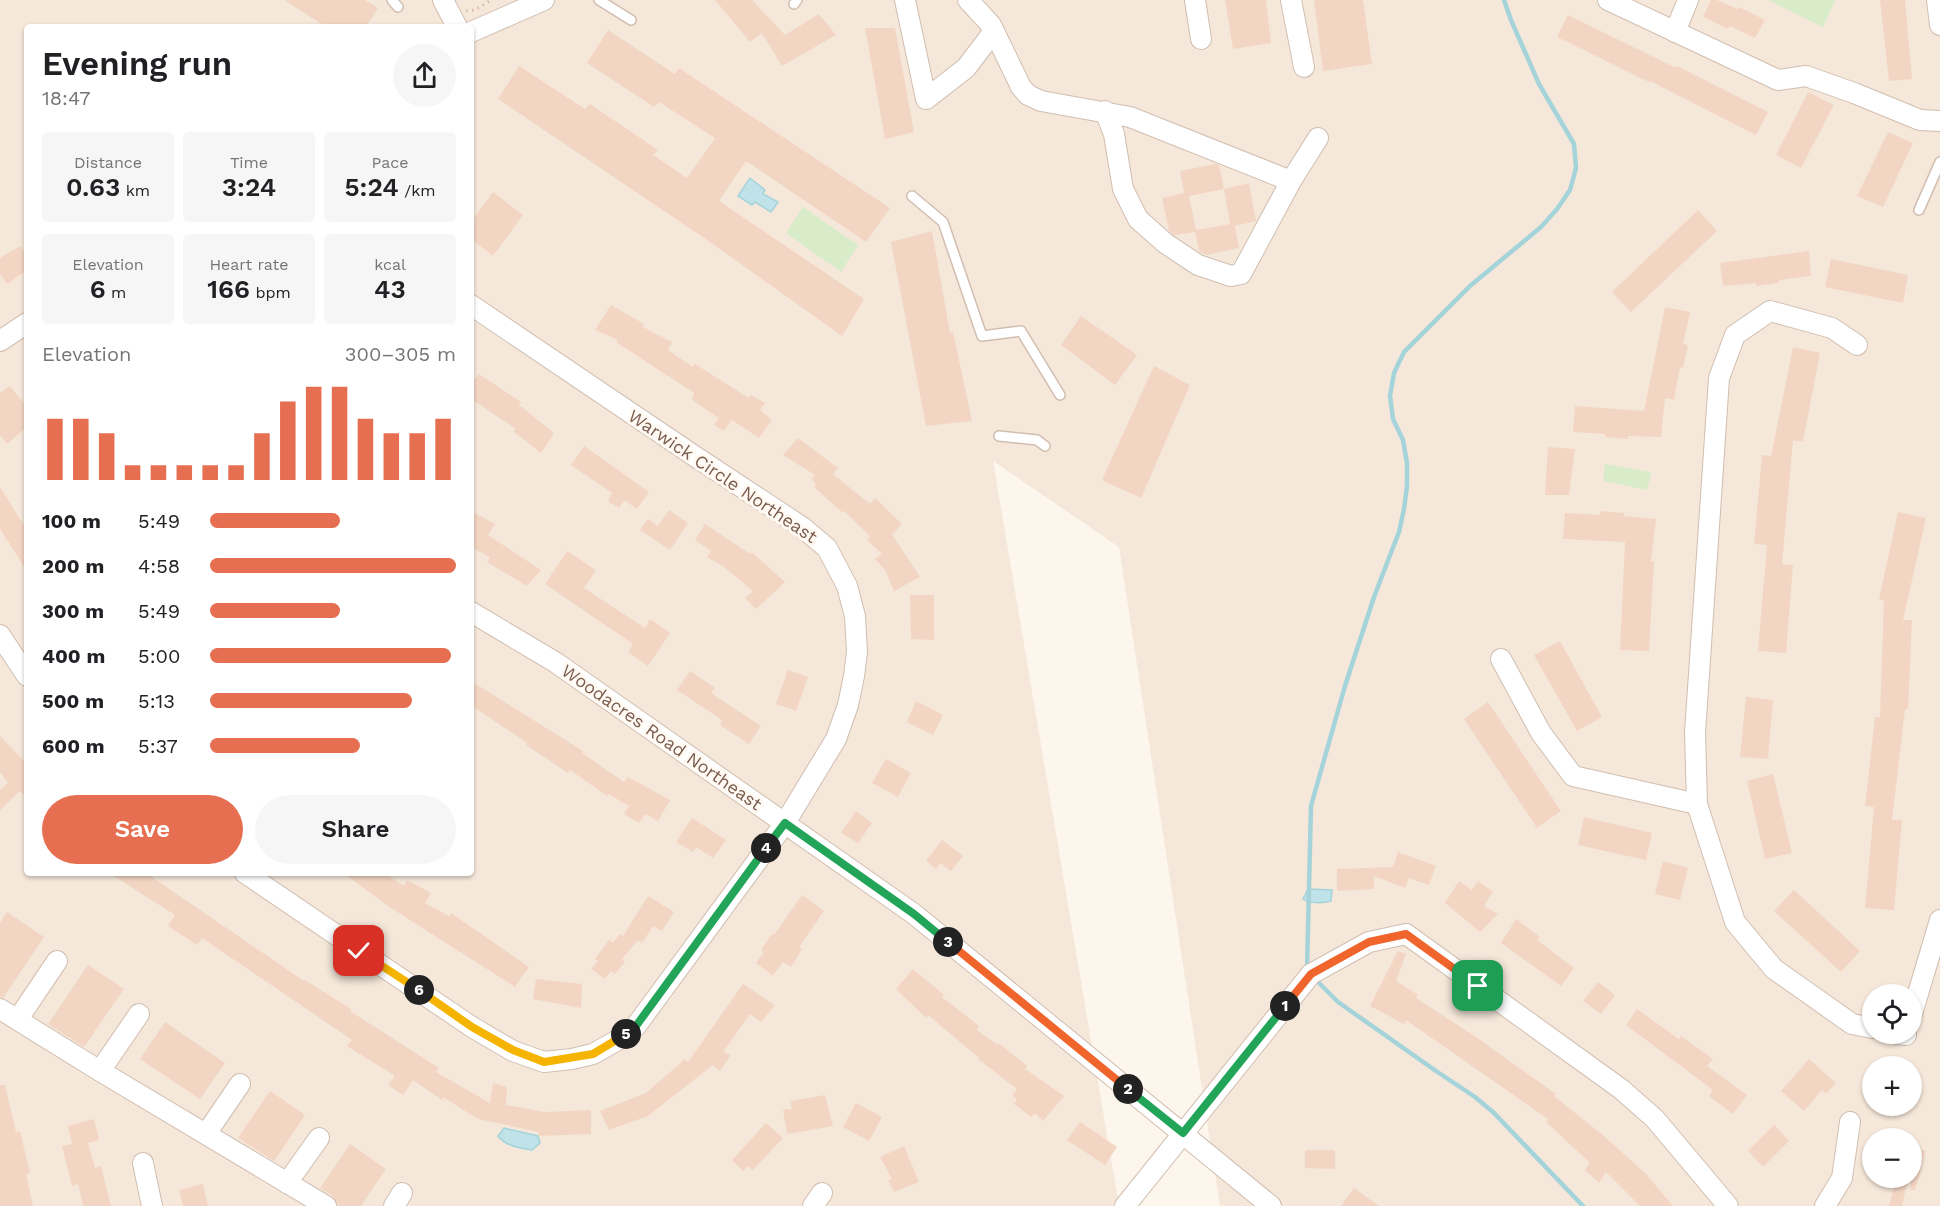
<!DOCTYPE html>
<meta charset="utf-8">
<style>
:root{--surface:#fff;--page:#f6f6f6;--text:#202124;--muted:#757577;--accent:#e76f51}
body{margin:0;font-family:"Work Sans",sans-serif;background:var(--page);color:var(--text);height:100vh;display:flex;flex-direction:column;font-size:22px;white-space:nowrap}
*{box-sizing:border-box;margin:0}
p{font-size:20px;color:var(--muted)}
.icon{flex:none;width:33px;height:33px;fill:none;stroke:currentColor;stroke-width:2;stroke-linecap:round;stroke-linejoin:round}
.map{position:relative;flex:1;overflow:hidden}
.side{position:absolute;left:24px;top:24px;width:450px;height:852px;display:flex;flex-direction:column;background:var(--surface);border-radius:6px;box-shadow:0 2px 4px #0004}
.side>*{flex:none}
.buttons{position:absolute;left:1862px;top:984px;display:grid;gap:12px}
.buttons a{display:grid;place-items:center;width:60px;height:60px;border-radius:50%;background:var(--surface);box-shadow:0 2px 4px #0004;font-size:30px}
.pin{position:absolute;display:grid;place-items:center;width:51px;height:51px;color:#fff;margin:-26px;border-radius:12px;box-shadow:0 3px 9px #0006}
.km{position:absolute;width:30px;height:30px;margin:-15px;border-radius:50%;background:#222;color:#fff;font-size:16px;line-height:30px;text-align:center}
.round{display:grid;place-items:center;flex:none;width:63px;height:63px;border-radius:32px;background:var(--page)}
.overview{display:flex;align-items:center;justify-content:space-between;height:102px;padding:0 18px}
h1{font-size:33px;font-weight:600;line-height:45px}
.stats{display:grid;grid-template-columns:repeat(3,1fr);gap:9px;height:102px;padding:6px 18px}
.stats div{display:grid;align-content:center;border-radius:6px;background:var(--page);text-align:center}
.stats b{font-size:26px;font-weight:600}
.stats small{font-size:16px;font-weight:400}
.stats p{font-size:16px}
.chart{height:168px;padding:12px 18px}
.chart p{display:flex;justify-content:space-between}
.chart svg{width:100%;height:108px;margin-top:6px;stroke:var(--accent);stroke-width:6}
.button{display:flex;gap:12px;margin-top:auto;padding:12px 18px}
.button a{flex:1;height:69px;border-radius:36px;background:var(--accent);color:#fff;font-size:24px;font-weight:600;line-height:69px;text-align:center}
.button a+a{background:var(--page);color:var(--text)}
ul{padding:0 18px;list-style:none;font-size:20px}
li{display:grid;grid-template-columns:96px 72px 1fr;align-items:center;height:45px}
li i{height:15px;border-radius:8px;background:var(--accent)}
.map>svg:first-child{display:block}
.residential{fill:#f5e8da;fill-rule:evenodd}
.green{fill:#d8ecc9}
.water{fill:#bfe3e8;stroke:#a5d3da;stroke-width:1.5}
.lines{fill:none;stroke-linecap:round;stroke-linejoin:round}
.stream{stroke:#a5d3da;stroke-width:4.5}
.building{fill:#f3d5c3;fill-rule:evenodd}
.service-casing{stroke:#d1beb0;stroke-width:12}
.minor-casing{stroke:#d1beb0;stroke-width:22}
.path{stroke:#d9b8a5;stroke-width:3;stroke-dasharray:1.5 4.5;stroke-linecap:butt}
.service{stroke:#fff;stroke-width:9}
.minor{stroke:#fff;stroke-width:20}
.split-1-casing{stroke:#fff;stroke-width:12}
.split-2-casing{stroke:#fff;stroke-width:12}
.split-3-casing{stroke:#fff;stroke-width:12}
.split-4-casing{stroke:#fff;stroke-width:12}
.split-5-casing{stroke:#fff;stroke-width:12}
.split-6-casing{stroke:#fff;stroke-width:12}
.split-7-casing{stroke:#fff;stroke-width:12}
.split-1{stroke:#f0652b;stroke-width:8}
.split-2{stroke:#22a559;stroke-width:8}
.split-3{stroke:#f0652b;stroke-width:8}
.split-4{stroke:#22a559;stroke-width:8}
.split-5{stroke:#22a559;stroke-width:8}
.split-6{stroke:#f5b400;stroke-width:8}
.split-7{stroke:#f5b400;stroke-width:8}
.labels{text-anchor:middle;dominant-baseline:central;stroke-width:6;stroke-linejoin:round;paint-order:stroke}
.street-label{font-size:18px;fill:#7a5c4d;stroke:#fffaf3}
</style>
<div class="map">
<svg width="1940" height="1206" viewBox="0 0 1940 1206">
<rect width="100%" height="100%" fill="#fdf6ec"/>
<path class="residential" d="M0,0H1940V1206H1220L1119,547L993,461L1119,1206H0ZM27,27H471V873H27ZM1872,994H1911V1034H1872ZM1872,1066H1911V1106H1872ZM1872,1138H1911V1178H1872Z"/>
<g class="green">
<path d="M1768,0H1835L1823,27Z"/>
<path d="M803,207L858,245L841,272L786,233Z"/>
<path d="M1605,464L1651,472L1647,490L1603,481Z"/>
</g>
<g class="water">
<path d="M750,178L765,190L763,194L778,202L771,212L755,202L752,205L738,196Z"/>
<path d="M1308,889L1332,890L1331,901C1323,903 1310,904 1303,899Z"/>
<path d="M504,1128L538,1136L540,1143L532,1150C520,1148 505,1146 498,1136Z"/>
</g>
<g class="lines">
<g class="stream">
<path d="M1307,969L1311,806L1345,686L1374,597L1399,532L1404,509L1407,486V463L1403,440L1393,419L1390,396L1394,373L1404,352L1470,286L1541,227L1557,209L1570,190L1576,168L1574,144L1539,84L1511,20L1504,0"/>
<path d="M1314,978L1338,1002L1436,1071L1475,1097L1493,1112L1583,1206"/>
</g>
</g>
<g class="building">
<path d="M284,0H365L378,8L366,27H326Z"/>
<path d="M715,0H752L785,35L819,14L836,35L782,66L762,33L750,42Z"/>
<path d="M1225,0H1266L1271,43L1233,49Z"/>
<path d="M1314,0H1363L1372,64L1323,71Z"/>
<path d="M1711,0H1717L1738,9L1739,7L1765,20L1755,38L1730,26L1728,29L1703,17Z"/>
<path d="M1880,0H1905L1912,79L1889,81Z"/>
<path d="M1568,15L1676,68L1677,66L1768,112L1756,135L1650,81L1649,82L1557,37Z"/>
<path d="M865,28H895L914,132L885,139Z"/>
<path d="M608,30L675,74L679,68L890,208L866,242L746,161L719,201L864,299L842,336L710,242L498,99L519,66L585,109L590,104L658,150L653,155L687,178L715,138L659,102L654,107L587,63Z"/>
<path d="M1808,92L1834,105L1801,168L1776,155Z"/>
<path d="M1888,132L1913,143L1883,207L1857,196Z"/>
<path d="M1215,164L1219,165L1224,189L1249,183L1256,221L1235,226L1239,248L1206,255L1199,251L1195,232L1174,235L1169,231L1162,198L1184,193L1180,171ZM1224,189L1230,224L1196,230L1189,196Z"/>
<path d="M493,192L523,215L493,256L471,239V222Z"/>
<path d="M1698,210L1717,231L1631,312L1612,292Z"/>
<path d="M932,231L950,333L953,332L972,421L926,426L891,242Z"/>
<path d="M20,246L27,256V270L7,284L0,274V258Z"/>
<path d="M1809,251L1811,276L1779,280L1778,283L1756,286V283L1723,286L1720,263Z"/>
<path d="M1831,259L1908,275L1903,303L1825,287Z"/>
<path d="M611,305L644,324L643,327L672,342L668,350L693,367L695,364L749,398L751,395L765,403L760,410L772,420L759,438L732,420L724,431L714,425L719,418L692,400L694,393L616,342L618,340L595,330Z"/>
<path d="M1665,307L1690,312L1683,344L1688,345L1683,368L1680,367L1674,400L1665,398L1661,437L1628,436V439L1605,437V434L1573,432L1575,406L1644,411Z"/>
<path d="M1081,316L1137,355L1115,385L1061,345Z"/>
<path d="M1793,347L1820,353L1803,442L1793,440L1782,564L1793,565L1786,653L1758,651L1767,545L1754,544L1762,455L1771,456Z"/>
<path d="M1154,366L1190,385L1141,498L1102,480Z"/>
<path d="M479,374L521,402L519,405L554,433L541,453L513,431L516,429L471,399V376L475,379Z"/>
<path d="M10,386L27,407V427L7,444L0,435V393Z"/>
<path d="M798,438L838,468L833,474L870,504L875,498L902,524L892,534L920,577L894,591L885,570L875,559L882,554L867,540L870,536L844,511L843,513L814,487L816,484L811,479L815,475L783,455Z"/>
<path d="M584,446L649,492L637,509L624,500L619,508L608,501L612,493L571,465Z"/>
<path d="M1548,447L1575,449L1569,495H1545Z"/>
<path d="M0,487L27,530V571L0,529Z"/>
<path d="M669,510L688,523L670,550L640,530L648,519L658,526Z"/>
<path d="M1600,511L1624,513V516L1656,519L1651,561H1654L1649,651L1620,650L1625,542L1563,539L1565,513L1600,515Z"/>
<path d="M1898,512L1926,518L1903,620H1912L1908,709H1905L1892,820H1902L1894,910L1865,908L1874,807L1865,806L1875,717H1880L1884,601L1879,599Z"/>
<path d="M475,513L495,524L488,535L541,570L527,586L487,562L490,557L471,547V520Z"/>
<path d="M705,524L750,554L752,552L785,582L756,609L745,598L753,591L724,567L707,557L711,551L695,540Z"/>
<path d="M567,551L596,570L584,588L645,628L650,619L670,633L648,666L628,652L633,644L545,584Z"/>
<path d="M910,595H934V640L911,639Z"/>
<path d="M1560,641L1602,717L1577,731L1534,655Z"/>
<path d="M788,670L808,677L796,711L776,704Z"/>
<path d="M690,671L715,688L711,693L761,726L749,744L720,725L722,720L677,690Z"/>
<path d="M471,681L583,751L582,753L624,782L628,777L670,800L658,821L645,814L639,823L624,814L629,806L608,794L607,796L570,770L568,773L526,745L527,743L471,705Z"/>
<path d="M1746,697L1773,700L1768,759L1740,757Z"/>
<path d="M916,701L943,715L933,735L907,722Z"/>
<path d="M1488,702L1561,811L1537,828L1464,719Z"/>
<path d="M0,736L27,764V798L20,791L0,810V790L8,783L0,772Z"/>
<path d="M886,759L911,773L898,797L872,783Z"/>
<path d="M1773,774L1792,853L1765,859L1747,781Z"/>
<path d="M856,811L872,823L858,843L841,833Z"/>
<path d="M1584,817L1652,833L1646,860L1578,845Z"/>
<path d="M692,818L726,840L713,858L696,847L693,852L676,842Z"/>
<path d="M942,840L963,856L951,871L940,863L936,869L926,861Z"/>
<path d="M1398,852L1436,866L1429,885L1409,878L1405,888L1374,876V889L1337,891V869L1393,867Z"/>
<path d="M1663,861L1688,868L1680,900L1655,894Z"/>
<path d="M109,873H146L304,981L305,980L351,1009L350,1011L439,1068L436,1072L490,1103L493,1083L507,1087L506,1105L545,1112L591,1110V1134L538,1136L539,1132L478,1119L443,1097L442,1100L413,1080L403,1095L388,1085L395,1076L347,1046L352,1040L202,938L197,945L168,926L175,915Z"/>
<path d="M343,873H384L404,886L407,880L431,893L425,903L449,916L451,913L529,967L515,987L391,908Z"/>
<path d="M1459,881L1472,890L1478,881L1493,892L1484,906L1498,914L1480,932L1445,903Z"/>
<path d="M1794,890L1860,951L1841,972L1774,911Z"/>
<path d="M802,895L824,911L799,947L802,949L791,967L783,962L773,976L756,963L764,952L761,950L772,934L774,935Z"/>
<path d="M648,896L674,912L662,931L653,926L642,943L638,940L622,959L625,962L615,974L611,971L605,979L591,969L598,961L595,959L609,940L613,943L620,934L623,936Z"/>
<path d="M7,912L44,937L3,998L0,997V923Z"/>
<path d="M1516,919L1540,937L1537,940L1574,968L1561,986L1501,943Z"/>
<path d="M1398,951L1406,954L1396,981L1418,995L1416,998L1476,1037L1556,1094L1554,1096L1604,1136L1646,1174L1673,1206H1640L1606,1172L1599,1183L1585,1170L1590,1163L1546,1122L1548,1119L1406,1020L1404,1024L1370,1006Z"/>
<path d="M88,965L124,989L84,1047L48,1024Z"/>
<path d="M913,969L944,995L942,997L979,1026L977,1030L998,1045L1000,1044L1027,1066L1025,1069L1064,1096L1043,1121L1035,1113L1031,1117L1014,1104L1017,1099L1012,1096L1017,1089L978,1059L979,1058L928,1015L926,1018L896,989Z"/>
<path d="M536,979L582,984L581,1008L533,999Z"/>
<path d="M1598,982L1615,995L1601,1014L1583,1001Z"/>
<path d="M743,984L775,1005L761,1022L750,1014L723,1052L731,1055L720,1071L713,1065L648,1116L609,1130L600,1111L646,1093L685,1059L688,1062Z"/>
<path d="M1637,1009L1679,1039L1681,1036L1713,1059L1707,1066L1747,1095L1733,1114L1709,1096L1713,1090L1626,1025Z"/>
<path d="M165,1022L225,1063L200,1099L140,1059Z"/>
<path d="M1809,1059L1836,1083L1826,1093L1822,1090L1804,1111L1781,1091Z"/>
<path d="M0,1085H5L16,1132L20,1131L30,1173L26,1174L33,1206H0Z"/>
<path d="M270,1091L305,1115L274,1161L238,1138Z"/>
<path d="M825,1095L833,1126L787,1134L783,1110L792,1109L790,1101Z"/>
<path d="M856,1103L882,1117L869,1141L843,1127Z"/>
<path d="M94,1119L99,1140L88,1143L95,1168L101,1166L111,1206H83L78,1184L72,1186L62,1146L72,1144L68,1126Z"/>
<path d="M1080,1122L1117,1147L1105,1165L1067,1140Z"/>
<path d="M766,1123L783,1138L753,1170L748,1166L743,1171L732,1160Z"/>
<path d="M1774,1125L1789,1141L1763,1167L1748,1151Z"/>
<path d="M350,1144L386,1169L361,1206H339L333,1196L320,1188Z"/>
<path d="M904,1146L919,1182L894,1192L888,1180L892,1179L880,1157Z"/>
<path d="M1911,1147L1926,1151L1915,1190H1911Z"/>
<path d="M1305,1150H1335V1169L1305,1168Z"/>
<path d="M1896,1178H1908L1902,1206H1889Z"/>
<path d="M203,1184L208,1206H183L179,1190Z"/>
<path d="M1354,1188L1379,1206H1341Z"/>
</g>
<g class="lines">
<g class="service-casing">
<g id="service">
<path d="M392,0L398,7"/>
<path d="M599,0L631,20"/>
<path d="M794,4L797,0"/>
<path d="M912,196L943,222L982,336L1021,331L1060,395"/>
<path d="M1919,210L1940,162"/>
<path d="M999,436L1037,440L1045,446"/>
</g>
</g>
<g class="minor-casing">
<g id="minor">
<path d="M443,0L457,27"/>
<path d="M905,0L926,99L966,68L994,31"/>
<path d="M968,0L991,25L1021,87L1028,95L1041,101L1130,117L1291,181"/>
<path d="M1195,0L1201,39"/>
<path d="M1291,0L1304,67"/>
<path d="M1608,0L1778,80L1806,76L1854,93L1920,120L1940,121"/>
<path d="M1937,0L1940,25"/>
<path d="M471,32L544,0"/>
<path d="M1675,32L1688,0"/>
<path d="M1105,111L1114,134L1123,189L1138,219L1165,243L1198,265L1231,276L1241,274L1291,181L1318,138"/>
<path d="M0,341L27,323"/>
<path d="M1857,345L1832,328L1770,311L1735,335L1719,378L1695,733L1697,804L1735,922L1774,969L1852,1024L1872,1028"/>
<path d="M471,612L555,662L914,914L1271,1206"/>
<path d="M0,635L27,676"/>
<path d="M1501,659L1541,733L1573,776L1697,804"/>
<path d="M245,873L472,1027L513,1051L544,1062L572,1059L593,1054L616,1041L636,1026L785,823L836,739L848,705L854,676L857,652L855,616L847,586L827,548L802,527L696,457L471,305"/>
<path d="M0,1009L100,1071L326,1206"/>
<path d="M1911,1017L1940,920"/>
<path d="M18,1019L57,961"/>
<path d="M1897,1034L1906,1035V1034"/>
<path d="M100,1071L139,1014"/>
<path d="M206,1134L240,1084"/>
<path d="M143,1163L152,1206"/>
<path d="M287,1183L319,1138"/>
<path d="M394,1206L402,1193"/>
<path d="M813,1206L822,1193"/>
<path d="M1125,1206L1311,974L1369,942L1406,934L1621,1089L1655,1119L1728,1206"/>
<path d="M1825,1206L1842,1178L1850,1122"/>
</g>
</g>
<path class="path" d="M466,11L475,10L491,0"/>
<use href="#service" class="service"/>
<use href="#minor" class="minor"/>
</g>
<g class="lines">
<g class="split-1-casing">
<path id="split-1" d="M1285,1006L1311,974L1369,942L1406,934L1478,986"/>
</g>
<g class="split-2-casing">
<path id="split-2" d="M1128,1089L1183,1133L1285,1006"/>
</g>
<g class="split-3-casing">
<path id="split-3" d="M948,942L1128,1089"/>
</g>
<g class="split-4-casing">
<path id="split-4" d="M766,848L785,823L914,914L948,942"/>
</g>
<g class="split-5-casing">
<path id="split-5" d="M626,1034L636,1026L766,848"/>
</g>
<g class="split-6-casing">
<path id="split-6" d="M419,990L472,1027L513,1050L544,1062L593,1054L626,1034"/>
</g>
<g class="split-7-casing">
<path id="split-7" d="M359,951L419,990"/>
</g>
<use href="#split-1" class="split-1"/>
<use href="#split-2" class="split-2"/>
<use href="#split-3" class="split-3"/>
<use href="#split-4" class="split-4"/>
<use href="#split-5" class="split-5"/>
<use href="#split-6" class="split-6"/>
<use href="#split-7" class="split-7"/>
</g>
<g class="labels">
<g class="street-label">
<text transform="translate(723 476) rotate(34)">Warwick Circle Northeast</text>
<text transform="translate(662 737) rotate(35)">Woodacres Road Northeast</text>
</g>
</g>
</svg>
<div class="buttons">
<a><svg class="icon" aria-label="locate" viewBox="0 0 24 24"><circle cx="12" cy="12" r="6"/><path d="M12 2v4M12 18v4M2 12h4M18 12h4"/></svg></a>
<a>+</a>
<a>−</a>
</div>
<div class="pin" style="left:1478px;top:986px;background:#1e9e55"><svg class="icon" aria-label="arrive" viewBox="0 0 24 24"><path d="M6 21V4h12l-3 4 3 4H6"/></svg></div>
<div class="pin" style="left:359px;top:951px;background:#d93025"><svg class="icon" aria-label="check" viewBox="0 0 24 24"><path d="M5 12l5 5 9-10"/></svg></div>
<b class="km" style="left:1285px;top:1006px">1</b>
<b class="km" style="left:1128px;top:1089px">2</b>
<b class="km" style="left:948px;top:942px">3</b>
<b class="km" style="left:766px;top:848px">4</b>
<b class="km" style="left:626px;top:1034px">5</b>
<b class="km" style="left:419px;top:990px">6</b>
<section class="side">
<div class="overview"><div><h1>Evening run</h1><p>18:47</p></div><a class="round"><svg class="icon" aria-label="share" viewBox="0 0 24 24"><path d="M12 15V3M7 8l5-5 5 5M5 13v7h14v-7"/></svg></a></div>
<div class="stats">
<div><p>Distance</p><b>0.63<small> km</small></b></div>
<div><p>Time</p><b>3:24</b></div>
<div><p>Pace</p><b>5:24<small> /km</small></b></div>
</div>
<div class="stats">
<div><p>Elevation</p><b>6<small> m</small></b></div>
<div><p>Heart rate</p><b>166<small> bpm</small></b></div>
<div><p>kcal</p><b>43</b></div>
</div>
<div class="chart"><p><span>Elevation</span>300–305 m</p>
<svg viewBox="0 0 160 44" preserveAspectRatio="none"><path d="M5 44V19M15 44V19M25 44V25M35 44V38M45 44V38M55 44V38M65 44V38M75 44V38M85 44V25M95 44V12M105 44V6M115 44V6M125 44V19M135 44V25M145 44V25M155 44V19"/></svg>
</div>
<ul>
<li><b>100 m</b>5:49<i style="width:53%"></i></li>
<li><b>200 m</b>4:58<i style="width:100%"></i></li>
<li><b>300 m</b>5:49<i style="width:53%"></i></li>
<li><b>400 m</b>5:00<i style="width:98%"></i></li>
<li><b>500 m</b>5:13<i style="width:82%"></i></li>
<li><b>600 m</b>5:37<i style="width:61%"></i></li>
</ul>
<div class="button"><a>Save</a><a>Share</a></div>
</section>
</div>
